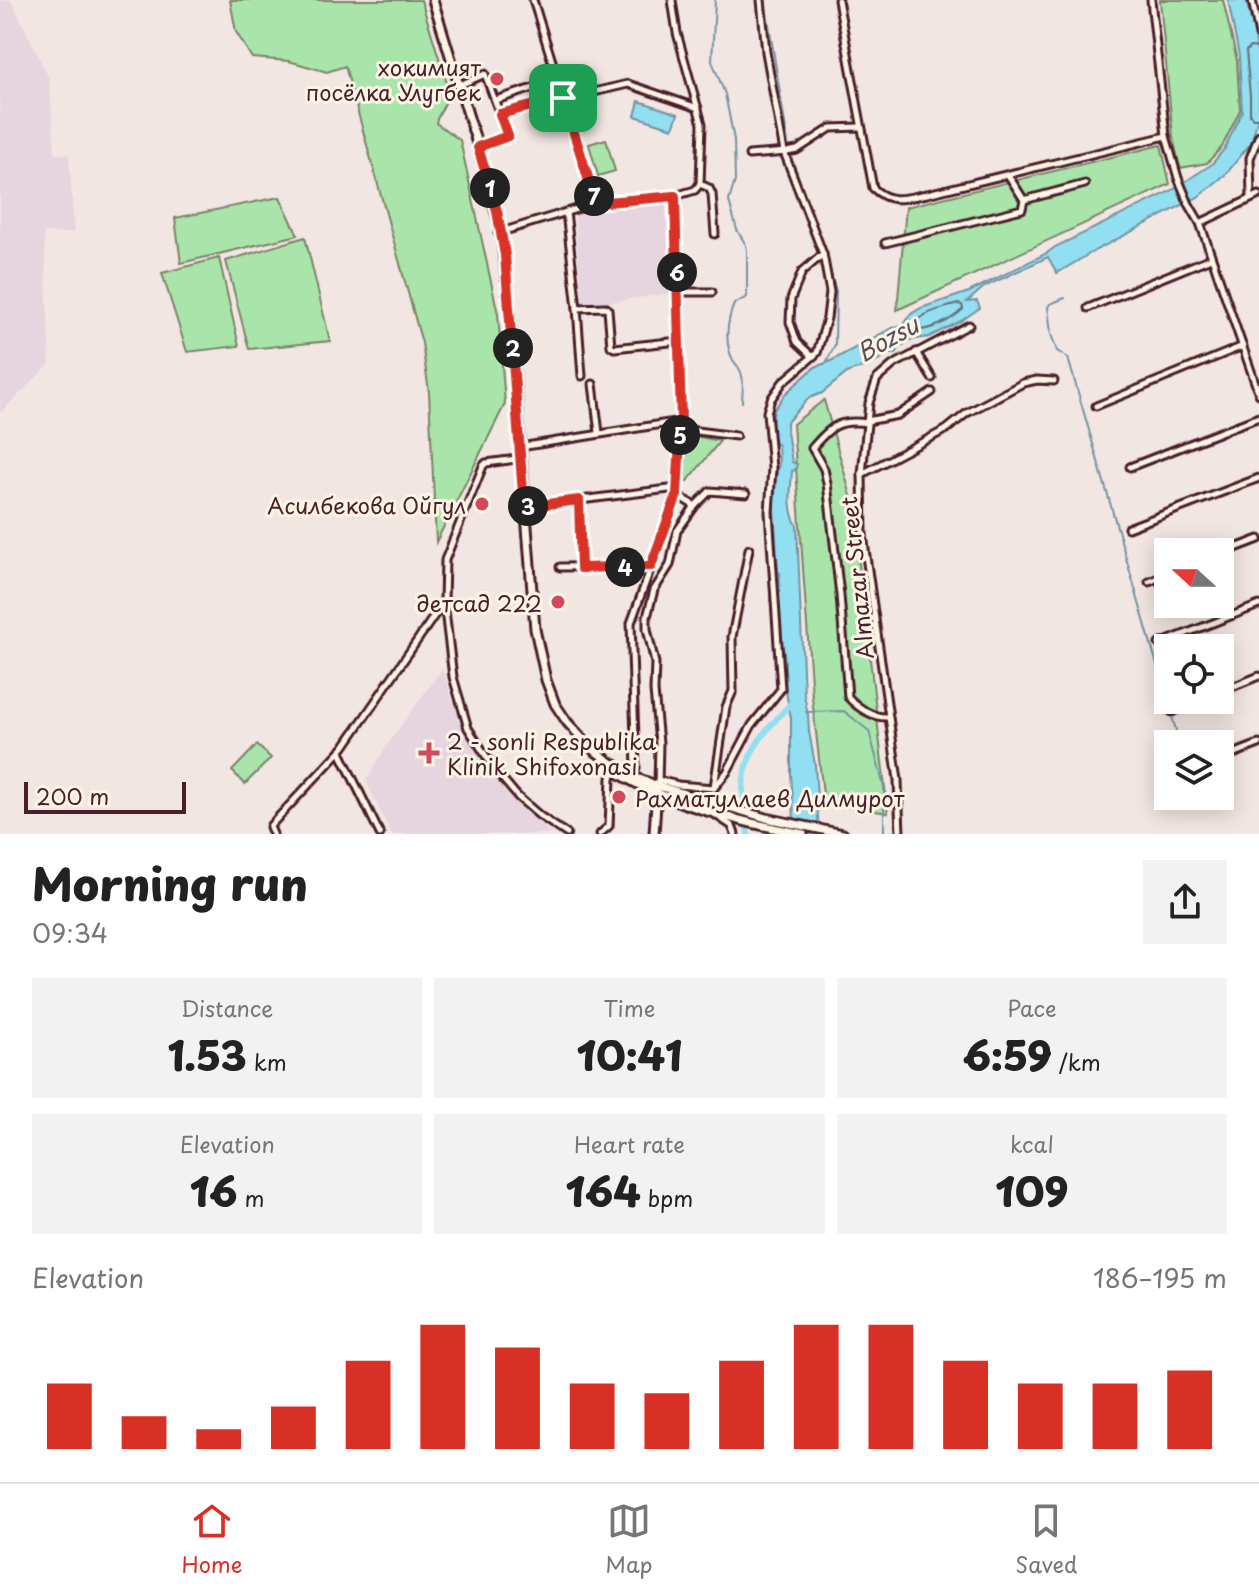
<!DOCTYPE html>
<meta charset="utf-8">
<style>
:root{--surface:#fff;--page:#f2f2f2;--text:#222;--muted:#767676;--line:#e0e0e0;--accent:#d93025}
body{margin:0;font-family:"Playpen Sans",sans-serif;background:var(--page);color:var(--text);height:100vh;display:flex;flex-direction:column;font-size:30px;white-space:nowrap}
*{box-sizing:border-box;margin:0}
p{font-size:26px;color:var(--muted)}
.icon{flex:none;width:44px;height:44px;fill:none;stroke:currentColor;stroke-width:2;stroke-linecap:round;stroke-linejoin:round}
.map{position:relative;height:834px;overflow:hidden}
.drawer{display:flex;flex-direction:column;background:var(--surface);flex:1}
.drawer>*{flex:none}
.needle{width:52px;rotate:291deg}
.buttons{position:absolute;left:1154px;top:538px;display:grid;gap:16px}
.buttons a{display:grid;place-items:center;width:80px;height:80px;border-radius:0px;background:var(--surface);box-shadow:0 4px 20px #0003;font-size:40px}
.scale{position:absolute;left:24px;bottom:20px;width:162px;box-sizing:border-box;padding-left:8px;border:4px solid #4a1f2b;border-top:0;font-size:22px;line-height:28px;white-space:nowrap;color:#4a1f2b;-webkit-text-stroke:6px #fcf5e5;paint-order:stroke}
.pin{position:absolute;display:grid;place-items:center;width:68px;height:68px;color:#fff;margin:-34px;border-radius:16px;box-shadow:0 4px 12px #0006}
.km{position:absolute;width:40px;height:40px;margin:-20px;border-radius:50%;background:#222;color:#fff;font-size:22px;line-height:40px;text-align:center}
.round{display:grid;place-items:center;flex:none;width:84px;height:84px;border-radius:0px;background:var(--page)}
.overview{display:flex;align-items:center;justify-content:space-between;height:136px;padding:0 32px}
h1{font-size:44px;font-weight:800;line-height:60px}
.stats{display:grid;grid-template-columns:repeat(3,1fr);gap:12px;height:136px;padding:8px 32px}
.stats div{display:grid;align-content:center;border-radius:0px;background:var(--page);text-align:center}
.stats b{font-size:40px;font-weight:800}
.stats small{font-size:22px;font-weight:400}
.stats p{font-size:22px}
.chart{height:224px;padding:16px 32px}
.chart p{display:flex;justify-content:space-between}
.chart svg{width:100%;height:144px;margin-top:8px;stroke:var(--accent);stroke-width:6}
.menu{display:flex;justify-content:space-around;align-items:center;height:112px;border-top:2px solid var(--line);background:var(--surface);font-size:22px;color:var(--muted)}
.menu a{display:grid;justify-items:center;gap:4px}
.menu .active{color:var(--accent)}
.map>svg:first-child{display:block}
.built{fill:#e6d4de}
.green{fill:#a9e5aa;stroke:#7a826a;stroke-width:2}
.water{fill:#91dff0;stroke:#7592a1;stroke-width:2}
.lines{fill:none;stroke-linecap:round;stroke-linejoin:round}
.shore{stroke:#666c7a;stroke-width:2}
.stream{stroke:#7592a1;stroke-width:2}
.canal{stroke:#91dff0;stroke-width:6}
.street-casing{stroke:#4a1f2b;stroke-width:11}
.secondary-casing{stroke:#4a1f2b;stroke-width:13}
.street{stroke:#fcf5e5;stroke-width:5}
.secondary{stroke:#fcf5e5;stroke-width:7}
.route-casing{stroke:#fff;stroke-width:16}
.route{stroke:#d93025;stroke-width:10}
.poi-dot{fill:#d1495b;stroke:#fcf5e5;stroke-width:3}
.labels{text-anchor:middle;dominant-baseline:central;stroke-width:6;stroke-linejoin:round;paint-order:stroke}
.poi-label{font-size:22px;fill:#4a1f2b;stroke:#fcf5e5;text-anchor:end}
.street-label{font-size:22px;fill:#4a1f2b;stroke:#fcf5e5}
.water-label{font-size:24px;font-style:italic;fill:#5c4f5c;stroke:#fcf5e5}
</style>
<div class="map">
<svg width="1259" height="834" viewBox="0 0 1259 834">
<rect width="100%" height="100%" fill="#f2e6e2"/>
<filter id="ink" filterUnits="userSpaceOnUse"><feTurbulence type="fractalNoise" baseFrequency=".0125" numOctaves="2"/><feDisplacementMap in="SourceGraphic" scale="16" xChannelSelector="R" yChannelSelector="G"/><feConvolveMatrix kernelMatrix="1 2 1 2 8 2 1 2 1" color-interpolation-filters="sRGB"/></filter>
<g filter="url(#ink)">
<g class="built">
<path d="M0,0H11L49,78L55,154H69L74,233H44L50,364L0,413Z"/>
<path d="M665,201L671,293L583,306L574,211Z"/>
<path d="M442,669L460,722L481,761L513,801L552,834H391L366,781L387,745Z"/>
</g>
<g class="green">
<path d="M230,0H421L450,93L437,119L436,123L460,140L498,314L505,404L436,542L429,392L422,343L345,66L327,72L289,61L252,58L236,32Z"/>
<path d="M1160,0H1223L1237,61L1240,110L1222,147L1207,163L1180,168L1173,137Z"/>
<path d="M606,139L615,171L598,176L589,144Z"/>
<path d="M1161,145L1170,184L897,310L906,207Z"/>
<path d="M280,197L298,235L181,263L175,218Z"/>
<path d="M305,237L330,341L249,349L226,261Z"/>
<path d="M219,258L239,346L187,352L162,273Z"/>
<path d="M824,400L851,496L888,813L824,803L812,697L793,424Z"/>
<path d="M689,435L720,441L687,482L684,480L688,436Z"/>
<path d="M257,745L271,758L245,784L232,771Z"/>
</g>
<g class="water">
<path d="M1228,0H1246L1254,31L1259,65V114L1251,143L1226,174L1198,197L1096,250L1057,273L1048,257L984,287L967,302L977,301L980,308L961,321L929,337L910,340L899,348L896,354H887L878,361L847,373L822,393L809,398L795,413L787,422V432L792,462L797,464L795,470L792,471C791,489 787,510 797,525L804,695L808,715L809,732L815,764L819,834H795L791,774V718L786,692L784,651C774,633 780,594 780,573L778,572L773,493L779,463L778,445L773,442L771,428L774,410L785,394L815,367L829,362L892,328L903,326L911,314L921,308L969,292L1047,253L1055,247L1171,191L1212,164L1225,148L1242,111L1239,56Z"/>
<path d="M639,101L678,114L673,128L635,116Z"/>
</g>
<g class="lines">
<g class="shore">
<path d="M1259,48L1250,47L1246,51L1250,96V115L1253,118H1259"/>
<path d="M958,304L962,305L963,309C952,320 928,333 913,329C917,312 943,309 958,304Z"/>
</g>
<g class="stream">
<path d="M715,0L712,61L725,94L734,140L735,181L729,201L737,230L746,245L747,251V297L734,304C727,321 724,343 733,360C737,366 741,369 742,376C744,384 742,394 742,402"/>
<path d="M765,0L790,155L819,233L836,291L835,345L826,363"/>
<path d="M1065,298L1050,304L1048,307L1051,334L1057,351L1068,358L1180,744"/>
<path d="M806,712L844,711L869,731L884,787V834"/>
</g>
<path class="canal" d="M748,834C746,820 743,805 743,790C743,751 769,727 794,700"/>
<g class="street-casing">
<g id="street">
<path d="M533,0L596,203"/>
<path d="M672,0L677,33L702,124L700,184"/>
<path d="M838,0L873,188C891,205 905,198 927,194L1166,136"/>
<path d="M1151,0L1166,136L1178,178L1189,204L1200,223L1259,394"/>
<path d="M1252,0L1259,35"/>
<path d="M460,85L485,74L508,136L478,147"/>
<path d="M496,100L558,80"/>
<path d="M500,114L628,84L698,108"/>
<path d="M749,155L787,152L797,150L831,128L860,127"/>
<path d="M700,184L709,188L712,194L715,234"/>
<path d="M1251,198L1250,158L1259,135"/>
<path d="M1024,200L1085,184"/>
<path d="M566,212L577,308L582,376"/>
<path d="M1200,223L1259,195"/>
<path d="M498,233L596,203L675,196L695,190L700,184"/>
<path d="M885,243L1022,209L1024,200L1008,175"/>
<path d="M678,292H712"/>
<path d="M577,308L605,307L608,309L611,346L614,348L679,341"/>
<path d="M1088,308L1211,258"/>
<path d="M916,352L932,378"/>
<path d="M812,356L797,342L790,322L791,299L802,272L823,254"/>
<path d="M593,384L599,433"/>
<path d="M1096,406L1243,346"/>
<path d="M867,421L898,415L932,392"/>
<path d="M867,423C838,419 830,427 812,448L824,469L827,483L840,595L848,697C858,708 873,718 888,717"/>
<path d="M681,429L736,436"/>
<path d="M520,447L681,421"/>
<path d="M517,459L486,463L483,466L445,560L444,602L453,677L468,728L495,770L518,797L540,816L567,834"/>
<path d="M1130,467L1259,417"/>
<path d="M862,474L947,429L967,413L1023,383L1037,380L1054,381"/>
<path d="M677,495L695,506"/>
<path d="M579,500L581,568"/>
<path d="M524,507L677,488"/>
<path d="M1128,528L1259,478"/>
<path d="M1220,554L1259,539"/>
<path d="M560,567L650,566"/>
<path d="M1149,582L1168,574"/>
<path d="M1159,644L1259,605"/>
<path d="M1220,692L1259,676"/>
<path d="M1172,712L1201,700"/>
<path d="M340,752L380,834"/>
<path d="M1220,759L1259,744"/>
<path d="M633,778L636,768L631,623L677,495L681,421L675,196"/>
<path d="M658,780L678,785L714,788"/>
<path d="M658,786L659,743L654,691L655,663L647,629V617L654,590L670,565L677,531L695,506L710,491L746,494"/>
<path d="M714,787L726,707L733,691L732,637L749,549"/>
<path d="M714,788L727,772L752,725L781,689L769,512L772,468L767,412L771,399L783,382L817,353L827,318L830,292L823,254L784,152L766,52L761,0"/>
<path d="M717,816L732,826L735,834"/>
<path d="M273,834L270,827L271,825L344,747L443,603"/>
<path d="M600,834L609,826L611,778L616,766"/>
<path d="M900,834L898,780L863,535L862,474L869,403L877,379L893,365L969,325"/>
</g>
</g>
<g class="secondary-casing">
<g id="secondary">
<path d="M433,0L478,147L501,232L511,323L535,629L546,680L555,704L567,722L589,746L607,760L634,777L658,786L766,818L843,834"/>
<path d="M620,774C669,805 745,823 803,834"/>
<path d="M654,834L657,788"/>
</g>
</g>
<use href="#street" class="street"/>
<use href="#secondary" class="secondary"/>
</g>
</g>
<g class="lines" filter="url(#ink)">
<g class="route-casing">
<path id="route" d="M563,98L596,203L675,196L681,421L677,495L651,566L581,568L579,500L524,507L505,255L497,211L478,147L508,136L500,114Z"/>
</g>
<use href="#route" class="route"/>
</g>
<g class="poi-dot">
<circle cx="497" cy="79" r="8"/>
<circle cx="482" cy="504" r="8"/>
<circle cx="558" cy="602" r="8"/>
<path d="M425 741h8v8h8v8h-8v8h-8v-8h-8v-8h8z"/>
<circle cx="619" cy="797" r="8"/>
</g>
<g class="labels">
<g class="poi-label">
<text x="481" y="66">хокимият<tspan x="481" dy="25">посёлка Улугбек</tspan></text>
<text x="466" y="504">Асилбекова Ойгул</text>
<text x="542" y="602">детсад 222</text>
<text x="447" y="740" text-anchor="start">2 - sonli Respublika<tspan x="447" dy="25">Klinik Shifoxonasi</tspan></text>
<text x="635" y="797" text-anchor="start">Рахматуллаев Дилмурот</text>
</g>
<g class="street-label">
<text transform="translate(856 578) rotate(-96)">Almazar Street</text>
</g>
<g class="water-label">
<text transform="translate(887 338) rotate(-29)">Bozsu</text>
</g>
</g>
</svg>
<div class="buttons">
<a><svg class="needle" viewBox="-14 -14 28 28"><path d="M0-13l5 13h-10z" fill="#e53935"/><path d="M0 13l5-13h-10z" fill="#767676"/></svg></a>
<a><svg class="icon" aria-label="locate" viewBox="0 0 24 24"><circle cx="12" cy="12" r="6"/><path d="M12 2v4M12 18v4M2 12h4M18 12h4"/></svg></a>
<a><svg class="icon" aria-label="layers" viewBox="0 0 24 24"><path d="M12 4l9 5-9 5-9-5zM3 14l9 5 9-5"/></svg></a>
</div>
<div class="scale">200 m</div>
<div class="pin" style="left:563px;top:98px;background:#1e9e55"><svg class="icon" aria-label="arrive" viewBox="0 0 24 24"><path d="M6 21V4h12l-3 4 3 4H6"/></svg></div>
<b class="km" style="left:490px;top:188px">1</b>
<b class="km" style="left:513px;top:348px">2</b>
<b class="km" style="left:528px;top:506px">3</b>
<b class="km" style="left:625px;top:567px">4</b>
<b class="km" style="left:680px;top:435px">5</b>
<b class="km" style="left:677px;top:272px">6</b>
<b class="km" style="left:594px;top:196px">7</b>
</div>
<section class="drawer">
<div class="overview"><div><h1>Morning run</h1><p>09:34</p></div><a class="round"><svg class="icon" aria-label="share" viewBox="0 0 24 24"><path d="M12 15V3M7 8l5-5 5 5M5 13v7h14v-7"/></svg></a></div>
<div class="stats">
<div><p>Distance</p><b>1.53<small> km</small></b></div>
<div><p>Time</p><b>10:41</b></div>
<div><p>Pace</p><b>6:59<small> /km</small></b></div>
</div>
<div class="stats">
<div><p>Elevation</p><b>16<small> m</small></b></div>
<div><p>Heart rate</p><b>164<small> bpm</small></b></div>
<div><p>kcal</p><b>109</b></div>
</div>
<div class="chart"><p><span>Elevation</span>186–195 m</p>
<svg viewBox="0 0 160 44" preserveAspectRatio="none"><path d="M5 44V24M15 44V34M25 44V38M35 44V31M45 44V17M55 44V6M65 44V13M75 44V24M85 44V27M95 44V17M105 44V6M115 44V6M125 44V17M135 44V24M145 44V24M155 44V20"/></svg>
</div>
</section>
<nav class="menu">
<a class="active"><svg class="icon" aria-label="home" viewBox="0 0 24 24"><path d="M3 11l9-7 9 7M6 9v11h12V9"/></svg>Home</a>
<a><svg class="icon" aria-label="map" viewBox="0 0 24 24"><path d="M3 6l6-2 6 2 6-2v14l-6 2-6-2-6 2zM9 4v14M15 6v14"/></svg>Map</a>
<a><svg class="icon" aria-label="saved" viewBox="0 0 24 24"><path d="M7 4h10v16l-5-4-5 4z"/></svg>Saved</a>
</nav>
